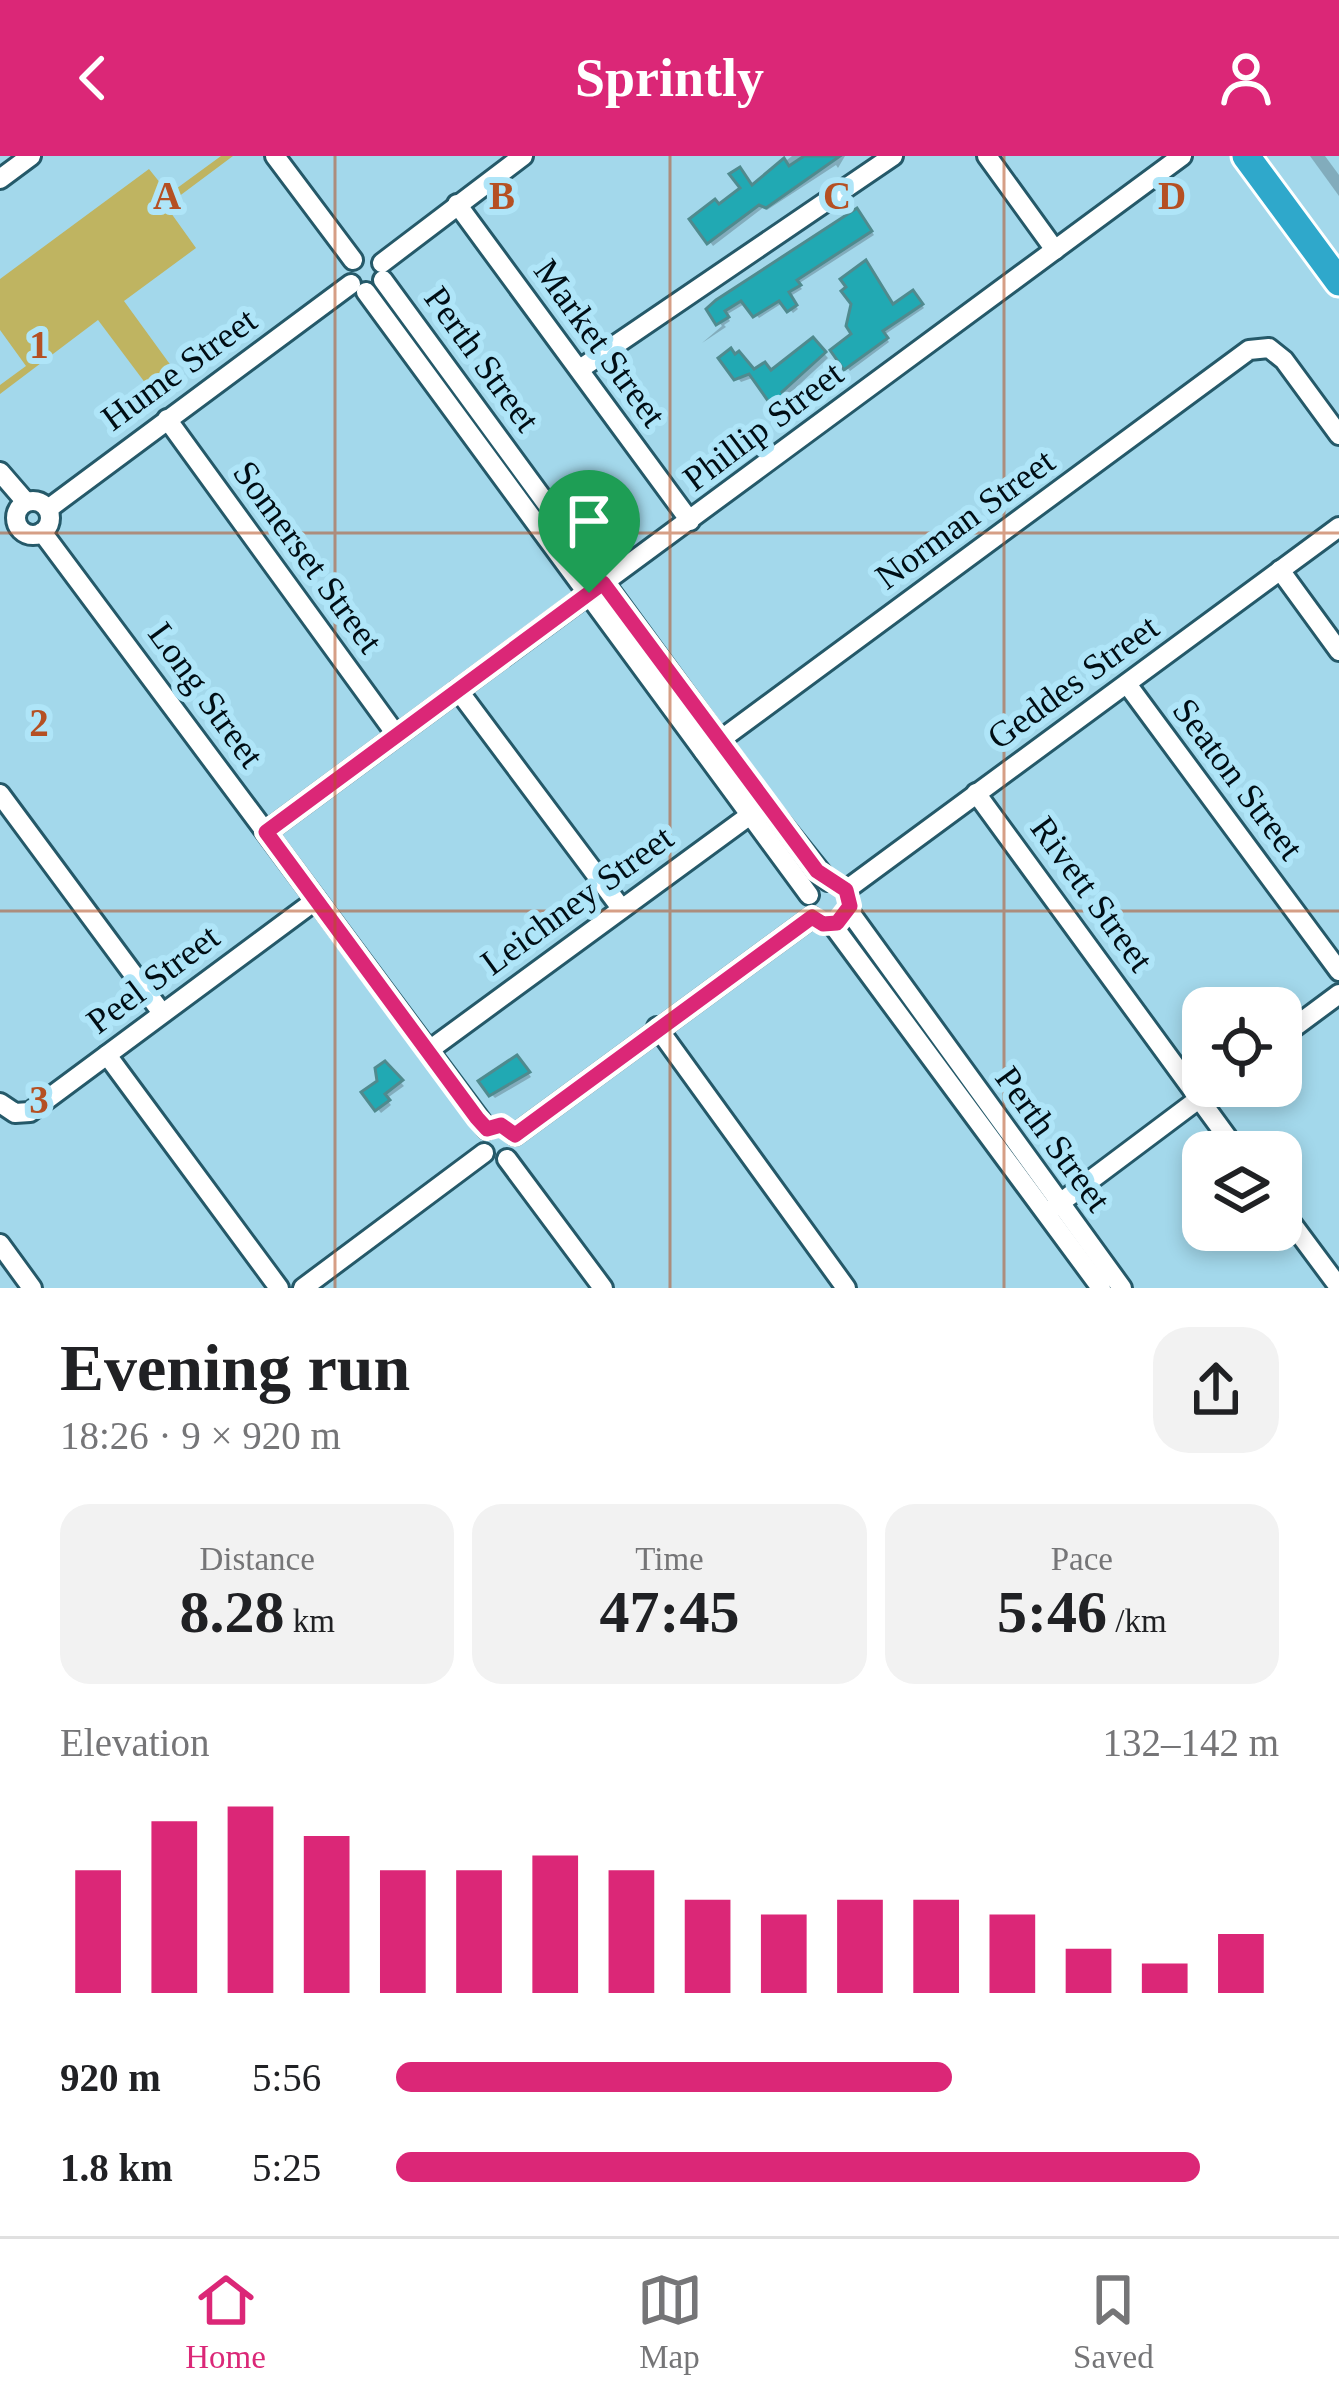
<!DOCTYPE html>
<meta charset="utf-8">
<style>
:root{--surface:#fff;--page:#f2f2f2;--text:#202124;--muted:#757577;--line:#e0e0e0;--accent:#db2777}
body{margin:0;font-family:Georgia,serif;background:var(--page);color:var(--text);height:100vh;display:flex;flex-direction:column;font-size:45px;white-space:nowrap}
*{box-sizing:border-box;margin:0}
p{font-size:39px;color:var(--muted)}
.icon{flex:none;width:66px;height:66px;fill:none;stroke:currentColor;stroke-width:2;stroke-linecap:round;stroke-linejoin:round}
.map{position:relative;height:1132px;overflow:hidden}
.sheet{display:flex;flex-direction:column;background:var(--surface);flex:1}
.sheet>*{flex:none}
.buttons{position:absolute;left:1182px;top:831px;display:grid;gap:24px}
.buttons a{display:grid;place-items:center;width:120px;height:120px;border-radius:24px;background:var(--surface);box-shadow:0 6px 18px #0003;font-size:60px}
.pin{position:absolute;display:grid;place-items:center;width:102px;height:102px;color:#fff;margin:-123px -51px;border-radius:50% 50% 50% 0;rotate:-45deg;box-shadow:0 0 12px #0007}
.pin .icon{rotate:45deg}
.round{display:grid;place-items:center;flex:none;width:126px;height:126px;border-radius:36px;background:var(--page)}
.summary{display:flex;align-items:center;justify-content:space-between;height:204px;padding:0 60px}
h1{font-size:66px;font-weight:700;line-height:90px}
.stats{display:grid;grid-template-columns:repeat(3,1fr);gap:18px;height:204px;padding:12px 60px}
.stats div{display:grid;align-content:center;border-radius:30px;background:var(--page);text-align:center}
.stats b{font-size:60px;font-weight:700}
.stats small{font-size:33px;font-weight:400}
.stats p{font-size:33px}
.chart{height:336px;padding:24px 60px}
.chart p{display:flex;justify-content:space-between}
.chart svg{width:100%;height:216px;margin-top:12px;stroke:var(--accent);stroke-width:6}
ul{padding:0 60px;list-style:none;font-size:39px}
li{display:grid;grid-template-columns:192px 144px 1fr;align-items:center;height:90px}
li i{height:30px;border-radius:15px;background:var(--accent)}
header{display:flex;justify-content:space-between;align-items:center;height:156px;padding:0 60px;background:var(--accent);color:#fff;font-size:54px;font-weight:700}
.menu{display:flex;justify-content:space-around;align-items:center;height:168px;border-top:3px solid var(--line);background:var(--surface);font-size:33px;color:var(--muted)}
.menu a{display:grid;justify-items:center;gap:6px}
.menu .on{color:var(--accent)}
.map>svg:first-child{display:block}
.green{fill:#bfb461}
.shadow{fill:#0003}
.building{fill:#21a9b3;stroke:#508a8e;stroke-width:3}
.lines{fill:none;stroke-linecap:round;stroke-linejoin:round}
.minor-casing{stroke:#255969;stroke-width:24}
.highway-casing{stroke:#fff;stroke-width:33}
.minor{stroke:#fff;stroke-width:18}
.highway{stroke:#2fa8cb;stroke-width:27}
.route-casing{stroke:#fff;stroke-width:24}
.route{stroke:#db2777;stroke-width:15}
.grid{fill:none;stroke:#b55023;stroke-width:3;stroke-opacity:0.55}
.labels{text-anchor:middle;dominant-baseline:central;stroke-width:12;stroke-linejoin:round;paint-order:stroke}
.street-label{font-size:36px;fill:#000e15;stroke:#afe5f8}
.grid-label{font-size:39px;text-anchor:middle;font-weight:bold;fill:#b55023;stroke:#afe5f8;stroke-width:12;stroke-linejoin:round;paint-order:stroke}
</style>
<header><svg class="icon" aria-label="back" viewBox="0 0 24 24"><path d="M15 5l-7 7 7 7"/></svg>Sprintly<svg class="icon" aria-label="person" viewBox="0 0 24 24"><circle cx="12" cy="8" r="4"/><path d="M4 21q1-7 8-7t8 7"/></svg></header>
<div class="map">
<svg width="1339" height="1132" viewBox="0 0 1339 1132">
<rect width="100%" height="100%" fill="#a3d8eb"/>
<path class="green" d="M221,0H233L166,50L196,92L124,145L177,218L152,236L98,164L0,238V229L26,210L0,174V123L149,13L169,38Z"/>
<g class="shadow">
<path d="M792,0H845L838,12L836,9L767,54L764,51L713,90L693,63L752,32Z"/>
<path d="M1310,0H1325L1339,19V40Z"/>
<path d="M860,59L874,79L798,128L802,133L789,141L798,153L793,157L784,146L759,162L746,147L726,159L730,165L724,169L726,171L702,187L722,170L710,154Z"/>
<path d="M913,138L924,152L884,179L889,186L850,215L834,195Z"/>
<path d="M813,185L828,202L785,242L794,255L785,261L755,221L741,226L722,202L754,217H771Z"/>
<path d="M521,907L531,921L495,942L492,939Z"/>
<path d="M384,909L404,930L386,943L391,949L381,957L365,937L380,926Z"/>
</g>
<g class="building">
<path d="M804,0H840L766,52L759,49L707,88L689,63L715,43L719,48L740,32L729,18L740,11L752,29L784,2L789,10Z"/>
<path d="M857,52L872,75L797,124L801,129L789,136L797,149L787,156L779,145L753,161L741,145L725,155L729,161L716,169L706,153L716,144Z"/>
<path d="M866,104L893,148L913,134L923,148L883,175L888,182L844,214L830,194L851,178L846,170L851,148L841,135L846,131L840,123Z"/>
<path d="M813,181L826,196L782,236L791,249L778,259L749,218L734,224L718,202L731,192L735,198L739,195L754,213L765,206L771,214Z"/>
<path d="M517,899L530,916L489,940L478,925Z"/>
<path d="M385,905L403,924L385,938L390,944L375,955L361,936L377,925L375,912Z"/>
</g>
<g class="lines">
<g class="minor-casing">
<g id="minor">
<path d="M275,0L353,104"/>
<path d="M987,0L1055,94"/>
<path d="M0,23L31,0"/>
<path d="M457,48L690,365"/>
<path d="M382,107L523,0"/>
<path d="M383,124L766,648L828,725"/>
<path d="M366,136L809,739"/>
<path d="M580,213L893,0"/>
<path d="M167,263L395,577"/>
<path d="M0,316L26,346"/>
<circle cx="33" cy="362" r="17"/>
<path d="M48,353L351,128"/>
<path d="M42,376L487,973"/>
<path d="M1280,414L1339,495"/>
<path d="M1127,528L1339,815"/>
<path d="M458,534L621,752"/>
<path d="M704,596L1249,194L1269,192L1284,204L1339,279"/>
<path d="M976,637L1238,996"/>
<path d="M0,638L162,857"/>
<path d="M266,676L1182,0"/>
<path d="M846,734L1339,371"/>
<path d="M849,755L1122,1132"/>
<path d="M832,768L1101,1132"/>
<path d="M657,871L846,1132"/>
<path d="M1281,881L1339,838"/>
<path d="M428,895L757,654"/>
<path d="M107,899L279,1132"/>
<path d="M0,947L15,957L30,956L316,744"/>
<path d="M515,979L812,761"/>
<path d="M507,1003L603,1132"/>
<path d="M1052,1053L1216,930"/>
<path d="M1281,1053L1339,1131"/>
<path d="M0,1088L32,1132"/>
<path d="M303,1132L484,997"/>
</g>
</g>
<g class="highway-casing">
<path id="highway" d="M1246,0L1339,126"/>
</g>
<use href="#minor" class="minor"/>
<use href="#highway" class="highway"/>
</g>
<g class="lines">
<g class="route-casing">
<path id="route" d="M603,427L817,715L846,734L850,750L837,767L823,768L812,761L515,979L501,969L487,973L477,962L266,676Z"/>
</g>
<use href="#route" class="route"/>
</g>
<path class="grid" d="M335,0V1132M670,0V1132M1004,0V1132M0,377H1339M0,755H1339"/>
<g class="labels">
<g class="street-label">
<text transform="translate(600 187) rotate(54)">Market Street</text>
<text transform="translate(482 203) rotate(54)">Perth Street</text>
<text transform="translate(179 213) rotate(-36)">Hume Street</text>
<text transform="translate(763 270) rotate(-37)">Phillip Street</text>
<text transform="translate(965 363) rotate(-36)">Norman Street</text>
<text transform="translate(308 401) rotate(54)">Somerset Street</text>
<text transform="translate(1073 526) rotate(-36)">Geddes Street</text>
<text transform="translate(206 539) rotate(54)">Long Street</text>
<text transform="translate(1238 623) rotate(53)">Seaton Street</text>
<text transform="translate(1092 738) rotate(54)">Rivett Street</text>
<text transform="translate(577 744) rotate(-36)">Leichney Street</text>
<text transform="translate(153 823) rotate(-37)">Peel Street</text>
<text transform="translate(1053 983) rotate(54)">Perth Street</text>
</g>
</g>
<g class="grid-label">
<text x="167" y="53">A</text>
<text x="502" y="53">B</text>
<text x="837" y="53">C</text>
<text x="1172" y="53">D</text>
<text x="39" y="202">1</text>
<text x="39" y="580">2</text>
<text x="39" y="957">3</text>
</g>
</svg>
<div class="buttons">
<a><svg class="icon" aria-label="locate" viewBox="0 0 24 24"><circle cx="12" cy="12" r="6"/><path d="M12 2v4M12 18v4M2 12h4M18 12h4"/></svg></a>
<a><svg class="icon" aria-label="layers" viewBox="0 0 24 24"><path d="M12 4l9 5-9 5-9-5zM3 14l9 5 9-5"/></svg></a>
</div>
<div class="pin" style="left:589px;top:437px;background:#1e9e55"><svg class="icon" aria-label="arrive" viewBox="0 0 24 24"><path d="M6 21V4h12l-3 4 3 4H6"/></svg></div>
</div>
<section class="sheet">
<div class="summary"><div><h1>Evening run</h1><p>18:26 · 9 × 920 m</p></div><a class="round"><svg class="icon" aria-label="share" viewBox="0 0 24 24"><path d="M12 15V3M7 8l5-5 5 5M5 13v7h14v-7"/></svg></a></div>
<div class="stats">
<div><p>Distance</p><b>8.28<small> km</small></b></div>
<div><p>Time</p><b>47:45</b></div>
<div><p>Pace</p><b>5:46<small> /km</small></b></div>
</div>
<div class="chart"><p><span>Elevation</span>132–142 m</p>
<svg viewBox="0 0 160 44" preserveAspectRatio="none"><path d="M5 44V19M15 44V9M25 44V6M35 44V12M45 44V19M55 44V19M65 44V16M75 44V19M85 44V25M95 44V28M105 44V25M115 44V25M125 44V28M135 44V35M145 44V38M155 44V32"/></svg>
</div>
<ul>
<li><b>920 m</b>5:56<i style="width:63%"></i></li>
<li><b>1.8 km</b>5:25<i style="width:91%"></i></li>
</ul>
</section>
<nav class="menu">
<a class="on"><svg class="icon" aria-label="home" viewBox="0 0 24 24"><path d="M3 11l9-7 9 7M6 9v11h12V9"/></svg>Home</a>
<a><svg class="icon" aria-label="map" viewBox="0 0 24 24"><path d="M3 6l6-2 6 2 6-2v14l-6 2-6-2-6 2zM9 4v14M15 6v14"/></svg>Map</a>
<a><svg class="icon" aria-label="saved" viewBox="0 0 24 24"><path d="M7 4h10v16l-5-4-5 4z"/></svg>Saved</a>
</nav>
